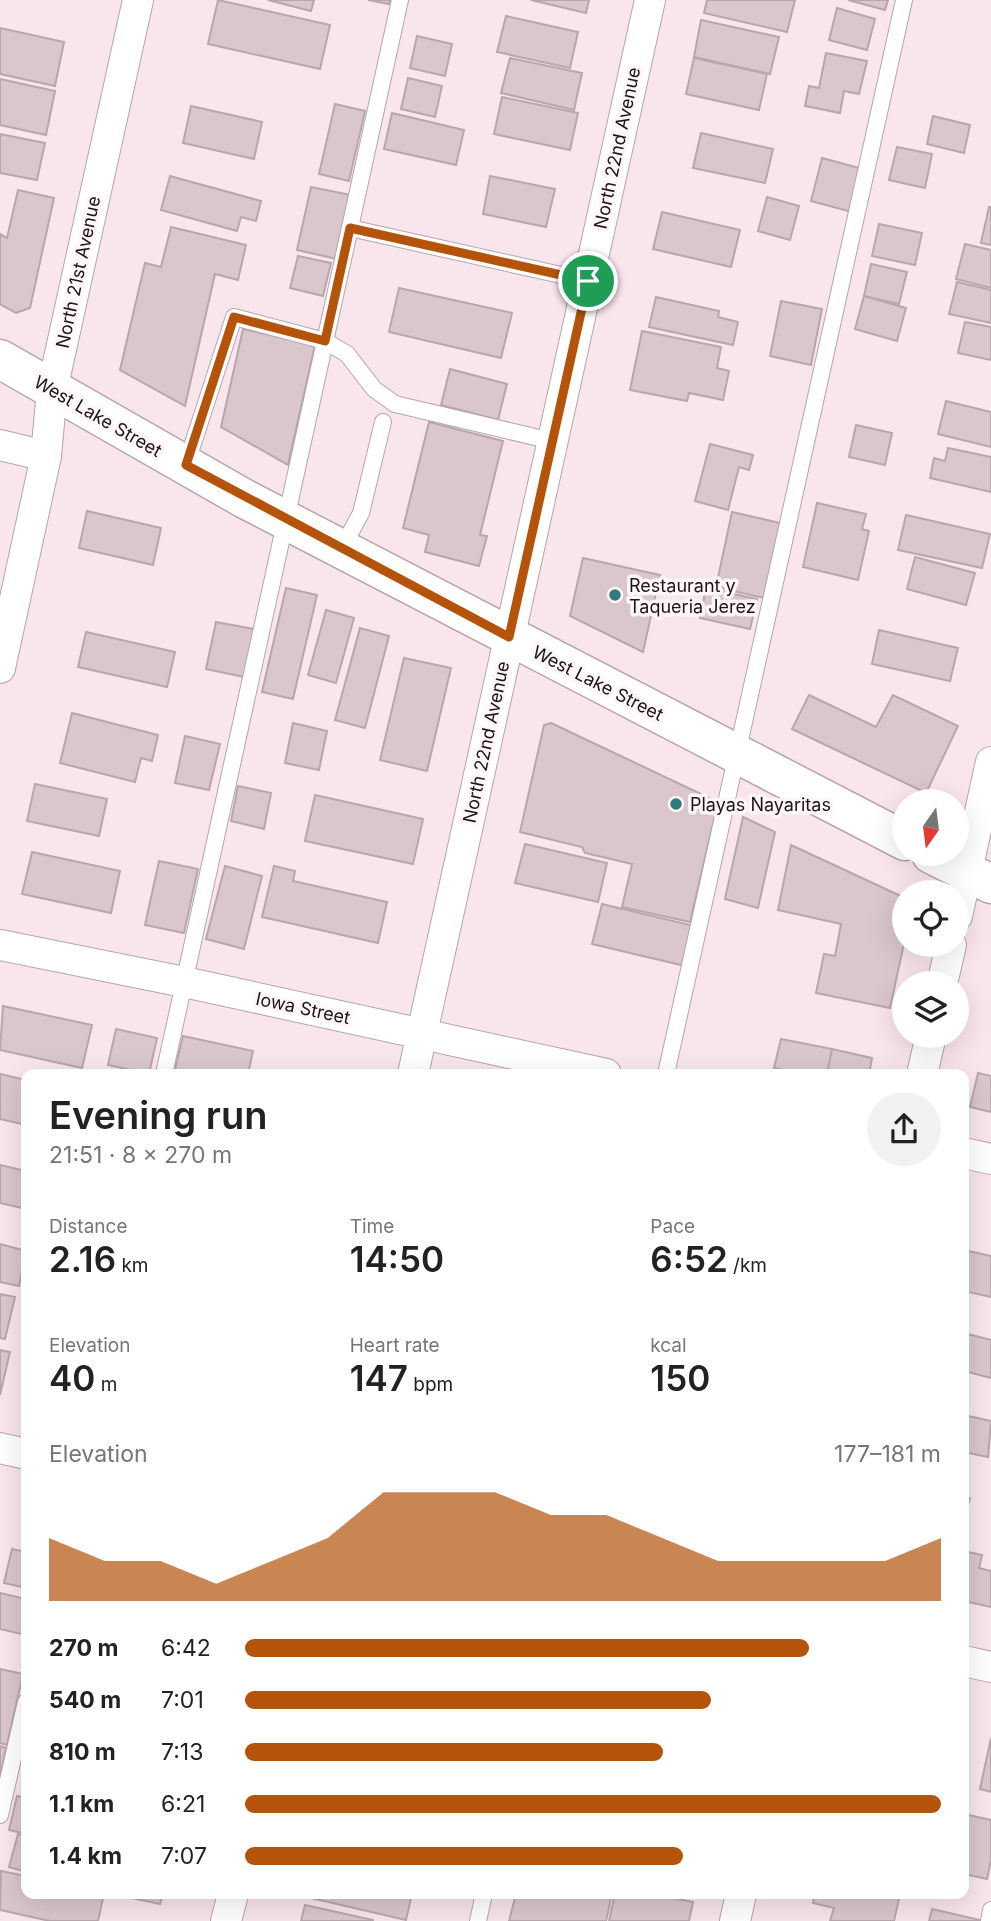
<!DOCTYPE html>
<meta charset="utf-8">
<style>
:root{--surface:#fff;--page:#f2f2f2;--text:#222;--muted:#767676;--accent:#b45309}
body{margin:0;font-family:Inter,sans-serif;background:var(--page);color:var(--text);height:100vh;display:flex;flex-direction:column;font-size:26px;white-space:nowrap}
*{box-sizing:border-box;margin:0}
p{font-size:23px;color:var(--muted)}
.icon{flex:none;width:38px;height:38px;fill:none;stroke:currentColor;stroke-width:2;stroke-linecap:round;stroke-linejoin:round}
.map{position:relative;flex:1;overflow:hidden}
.panel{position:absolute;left:21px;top:1069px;width:948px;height:830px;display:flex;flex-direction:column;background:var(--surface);border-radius:14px;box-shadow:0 7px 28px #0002}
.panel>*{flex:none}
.needle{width:46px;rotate:194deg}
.controls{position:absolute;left:892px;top:789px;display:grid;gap:14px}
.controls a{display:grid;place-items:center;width:77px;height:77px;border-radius:50%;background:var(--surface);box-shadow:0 7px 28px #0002;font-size:35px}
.pin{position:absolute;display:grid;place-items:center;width:60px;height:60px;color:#fff;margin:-30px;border:4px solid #fff;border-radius:50%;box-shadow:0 2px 7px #0007}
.round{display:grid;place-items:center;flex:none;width:74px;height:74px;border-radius:37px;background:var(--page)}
.head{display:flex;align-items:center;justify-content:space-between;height:119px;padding:0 28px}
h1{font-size:38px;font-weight:600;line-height:52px}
.figures{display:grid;grid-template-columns:repeat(3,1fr);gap:10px;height:119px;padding:7px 28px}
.figures div{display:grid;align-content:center}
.figures b{font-size:35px;font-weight:600}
.figures small{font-size:19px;font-weight:400}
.figures p{font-size:19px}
.chart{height:196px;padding:14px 28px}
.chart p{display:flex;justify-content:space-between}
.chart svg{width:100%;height:126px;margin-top:7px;fill:var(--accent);opacity:.7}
ul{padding:0 28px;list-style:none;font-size:23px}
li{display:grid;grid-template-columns:112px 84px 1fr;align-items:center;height:52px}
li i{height:18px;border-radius:9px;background:var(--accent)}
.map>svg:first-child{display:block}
.building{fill:#dac6cd;stroke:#b9a6ad;stroke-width:2}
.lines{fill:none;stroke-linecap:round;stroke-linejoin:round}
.lane-casing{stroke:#b8a5ac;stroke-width:18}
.street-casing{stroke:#b8a5ac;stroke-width:32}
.secondary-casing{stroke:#b8a5ac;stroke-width:41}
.lane{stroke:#fff;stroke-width:16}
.street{stroke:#fff;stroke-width:30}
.secondary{stroke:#fff;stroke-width:38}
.route-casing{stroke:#fff;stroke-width:14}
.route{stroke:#b45309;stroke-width:9}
.poi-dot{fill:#317a80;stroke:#fef6f9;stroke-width:2.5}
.labels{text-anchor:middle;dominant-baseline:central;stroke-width:7;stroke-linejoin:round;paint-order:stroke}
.street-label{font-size:18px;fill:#1d1619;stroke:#fef6f9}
.poi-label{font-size:18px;fill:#1d1619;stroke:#fef6f9;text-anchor:start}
</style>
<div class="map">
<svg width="991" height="1921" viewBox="0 0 991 1921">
<rect width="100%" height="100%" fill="#f9e5ec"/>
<g class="building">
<path d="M218,0L330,25L320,69L208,44Z"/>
<path d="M268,0H314L311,11Z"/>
<path d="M368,0H390L389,4Z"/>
<path d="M531,0H589L586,13Z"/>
<path d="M707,0H795L787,32L704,13Z"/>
<path d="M848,0H888L885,10Z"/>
<path d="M837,8L875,19L867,50L829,40Z"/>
<path d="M506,16L578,32L570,68L497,52Z"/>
<path d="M701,20L779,37L770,74L694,57Z"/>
<path d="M0,28L64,42L55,86L0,74Z"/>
<path d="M417,36L452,44L445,76L410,68Z"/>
<path d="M826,53L867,61L859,94L844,91L840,113L805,106L809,86L819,88Z"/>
<path d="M510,58L582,73L574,110L501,93Z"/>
<path d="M694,58L767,74L759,110L686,94Z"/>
<path d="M408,78L442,86L435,117L401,109Z"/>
<path d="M0,79L55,91L46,135L0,125Z"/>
<path d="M502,97L578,113L570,150L494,134Z"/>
<path d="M335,104L365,111L349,181L319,174Z"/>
<path d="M191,106L262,122L254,159L183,143Z"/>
<path d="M392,113L464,130L456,165L384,149Z"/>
<path d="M933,116L970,125L964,153L927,144Z"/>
<path d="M701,133L773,149L765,183L693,168Z"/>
<path d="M0,134L45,143L37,180L0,173Z"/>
<path d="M897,147L932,154L925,188L889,180Z"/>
<path d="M822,158L863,169L852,212L811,201Z"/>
<path d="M170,176L261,201L256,221L241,217L237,231L161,210Z"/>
<path d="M490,176L555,189L546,227L483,214Z"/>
<path d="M311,187L351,195L337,259L297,250Z"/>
<path d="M18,190L54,198L30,308L16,313L0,304V234L7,238Z"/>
<path d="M767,197L799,206L790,240L758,231Z"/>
<path d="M989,207H991V245L981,243Z"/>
<path d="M662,212L740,230L731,267L653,249Z"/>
<path d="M879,224L922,233L915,265L872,256Z"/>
<path d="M171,227L246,245L238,280L215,274L185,406L120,370L145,263L161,267Z"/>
<path d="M965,244L991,250V288L956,279Z"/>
<path d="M298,256L331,263L323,296L290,288Z"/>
<path d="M871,264L907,272L899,304L864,296Z"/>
<path d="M957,282L991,290V323L949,314Z"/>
<path d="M399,288L512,313L501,358L389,332Z"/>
<path d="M864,296L906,308L897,341L855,329Z"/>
<path d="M656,297L719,311L718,317L738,322L733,345L649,327Z"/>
<path d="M781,301L822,309L811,365L770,356Z"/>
<path d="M965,322L991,327V360L958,353Z"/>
<path d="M243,329L315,345L288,465L221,427Z"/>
<path d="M642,331L721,347L717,368L729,371L723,400L689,393L687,401L630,390Z"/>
<path d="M450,369L507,384L498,420L441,405Z"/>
<path d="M946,401L991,412V447L938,434Z"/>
<path d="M429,422L503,441L480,535L487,536L479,566L425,552L429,535L403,528Z"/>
<path d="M856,425L892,433L885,465L849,457Z"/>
<path d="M710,444L753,455L749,470L739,467L728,510L695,501Z"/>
<path d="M948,448L991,457V492L930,478L934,458L945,461Z"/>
<path d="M817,503L866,514L862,529L869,531L858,580L803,567Z"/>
<path d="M87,511L161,528L153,565L79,548Z"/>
<path d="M732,512L780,523L764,598L716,587Z"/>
<path d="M906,515L990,534L982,568L898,550Z"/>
<path d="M915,557L975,573L966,605L907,589Z"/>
<path d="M583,558L660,575L643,652L570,616Z"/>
<path d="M286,588L317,595L293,699L262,692Z"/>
<path d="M706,588L757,599L750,629L700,618Z"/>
<path d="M326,610L354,618L336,683L308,675Z"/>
<path d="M216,622L254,629L244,677L206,669Z"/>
<path d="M360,628L389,636L365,728L335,720Z"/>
<path d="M879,630L958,648L950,681L872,664Z"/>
<path d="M86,632L175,652L167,687L78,667Z"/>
<path d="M404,658L451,668L427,771L380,760Z"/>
<path d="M809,695L876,727L893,695L958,726L926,793L792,729Z"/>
<path d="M72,713L158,735L152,761L141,758L135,782L60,763Z"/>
<path d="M293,723L327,731L319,770L285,763Z"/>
<path d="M551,723L718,802L690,922L622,907L632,864L585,853L582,847L520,832L544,725Z"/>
<path d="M185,736L220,744L209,790L175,783Z"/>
<path d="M35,784L107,799L99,836L27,821Z"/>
<path d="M238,786L271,793L264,829L231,821Z"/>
<path d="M315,795L423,819L413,864L305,841Z"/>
<path d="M743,817L775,832L758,908L725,899Z"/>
<path d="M525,844L607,863L598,902L515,883Z"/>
<path d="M791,845L905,898V939L890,1008L816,993L824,954L835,956L841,924L778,910Z"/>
<path d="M32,852L120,871L111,913L22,894Z"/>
<path d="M159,861L198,869L184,933L145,925Z"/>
<path d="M225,866L262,876L244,949L206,939Z"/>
<path d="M274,866L295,871L293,881L387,902L378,943L262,917Z"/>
<path d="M602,904L694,926L685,966L592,944Z"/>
<path d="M3,1006L92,1025L82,1068L0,1050Z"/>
<path d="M116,1029L157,1038L149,1074L108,1065Z"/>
<path d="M183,1036L253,1051L248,1074H174Z"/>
<path d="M781,1039L832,1049L827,1074H804L774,1068Z"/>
<path d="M832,1049L872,1058L869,1074H827Z"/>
<path d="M978,1073L991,1076V1112L970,1107Z"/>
<path d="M0,1074L26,1080V1125L0,1119Z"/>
<path d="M0,1165L26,1171V1209L0,1203Z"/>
<path d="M0,1244L26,1251L19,1286L0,1282Z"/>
<path d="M964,1250L991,1256V1297L964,1291Z"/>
<path d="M0,1294L15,1297L5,1339L0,1338Z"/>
<path d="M964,1333L991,1340V1378L964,1371Z"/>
<path d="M0,1350L10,1352L0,1395Z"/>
<path d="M964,1415L991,1421L988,1457L964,1452Z"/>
<path d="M964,1497L970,1498L964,1521Z"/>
<path d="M12,1549L26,1552V1588L4,1583Z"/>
<path d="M964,1551L982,1555L979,1568L991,1571V1607L964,1601Z"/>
<path d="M0,1593L26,1599V1635L0,1629Z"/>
<path d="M0,1669L23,1674L7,1745L0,1743Z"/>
<path d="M991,1738V1792L980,1789Z"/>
<path d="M0,1746L6,1748L0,1778Z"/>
<path d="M17,1796L26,1798V1834L9,1830Z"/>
<path d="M964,1814L991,1820V1860L987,1879L964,1874Z"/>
<path d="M18,1834L26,1837V1872L9,1867Z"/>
<path d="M1,1871L26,1876V1894H104L98,1921H50L0,1910Z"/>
<path d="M113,1894H163L160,1904Z"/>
<path d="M302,1894H412L406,1920L302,1896Z"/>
<path d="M516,1894H612L606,1921H509Z"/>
<path d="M615,1894H653L693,1902L689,1921H609Z"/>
<path d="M815,1894H900L894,1921H830L834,1908L813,1903Z"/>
<path d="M305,1905L373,1920V1921H301Z"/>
<path d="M932,1909L980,1920V1921H929Z"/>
</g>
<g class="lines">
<g class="lane-casing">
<g id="lane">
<path d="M350,228L588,281"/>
<path d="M186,465L234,317L325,341L347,354L374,389L395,404L552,441"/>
<path d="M341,550L361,513L383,422"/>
<path d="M164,1074L400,0"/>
<path d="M666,1074L904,0"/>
<path d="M0,1815L26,1702"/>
<path d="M478,1921L484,1894"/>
<path d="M989,1921L991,1910"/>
</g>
</g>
<g class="street-casing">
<g id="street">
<path d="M0,445L46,456"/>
<path d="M0,668L46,456L52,390L138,0"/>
<path d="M957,916L991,762"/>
<path d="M0,945L184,982L606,1074"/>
<path d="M942,984L951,945"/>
<path d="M413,1074L650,0"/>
<path d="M922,1074L931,1036"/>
<path d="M964,1153L991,1159"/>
<path d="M0,1448L26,1454"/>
<path d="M964,1661L991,1667"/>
<path d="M226,1921L233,1894"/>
<path d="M735,1921L741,1894"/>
</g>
</g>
<g class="secondary-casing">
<g id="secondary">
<path d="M0,359L245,499L905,841"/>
<path d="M931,854L991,884"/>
</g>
</g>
<use href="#lane" class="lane"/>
<use href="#street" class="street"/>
<use href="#secondary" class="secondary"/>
</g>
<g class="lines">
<g class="route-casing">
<path id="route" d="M350,228L588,281L509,637L186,465L234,317L325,341Z"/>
</g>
<use href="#route" class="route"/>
</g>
<g class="poi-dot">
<circle cx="615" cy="595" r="7"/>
<circle cx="676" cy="804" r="7"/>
</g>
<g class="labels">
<g class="street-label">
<text transform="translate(617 148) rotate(-78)">North 22nd Avenue</text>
<text transform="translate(78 272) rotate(-78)">North 21st Avenue</text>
<text transform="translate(98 416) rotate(30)">West Lake Street</text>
<text transform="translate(598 683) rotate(27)">West Lake Street</text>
<text transform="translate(486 742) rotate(-78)">North 22nd Avenue</text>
<text transform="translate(303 1008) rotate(12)">Iowa Street</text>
</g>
<g class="poi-label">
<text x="629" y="585">Restaurant y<tspan x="629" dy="21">Taqueria Jerez</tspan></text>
<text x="690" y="804">Playas Nayaritas</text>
</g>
</g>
</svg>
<div class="controls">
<a><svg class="needle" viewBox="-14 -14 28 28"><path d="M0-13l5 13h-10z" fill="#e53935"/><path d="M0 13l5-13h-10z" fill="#767676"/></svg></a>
<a><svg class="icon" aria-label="locate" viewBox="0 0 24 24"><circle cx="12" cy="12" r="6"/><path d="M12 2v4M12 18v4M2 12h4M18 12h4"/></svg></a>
<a><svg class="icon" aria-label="layers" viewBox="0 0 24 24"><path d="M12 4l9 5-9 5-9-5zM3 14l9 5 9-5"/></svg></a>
</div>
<div class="pin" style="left:588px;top:281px;background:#1e9e55"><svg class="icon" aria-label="arrive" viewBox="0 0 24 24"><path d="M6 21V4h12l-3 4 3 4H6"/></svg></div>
<section class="panel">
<div class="head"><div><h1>Evening run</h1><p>21:51 · 8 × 270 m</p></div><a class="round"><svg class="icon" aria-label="share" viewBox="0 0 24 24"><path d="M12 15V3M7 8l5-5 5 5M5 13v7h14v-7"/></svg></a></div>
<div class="figures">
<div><p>Distance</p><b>2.16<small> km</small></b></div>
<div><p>Time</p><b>14:50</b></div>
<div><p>Pace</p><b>6:52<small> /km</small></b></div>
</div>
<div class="figures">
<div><p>Elevation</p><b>40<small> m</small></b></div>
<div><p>Heart rate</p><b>147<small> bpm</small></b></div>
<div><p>kcal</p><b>150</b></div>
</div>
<div class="chart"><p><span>Elevation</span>177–181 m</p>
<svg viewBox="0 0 160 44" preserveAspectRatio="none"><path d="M0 44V22L10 30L20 30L30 38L40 30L50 22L60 6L70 6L80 6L90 14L100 14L110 22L120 30L130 30L140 30L150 30L160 22V44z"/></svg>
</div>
<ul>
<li><b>270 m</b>6:42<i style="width:81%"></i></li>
<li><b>540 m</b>7:01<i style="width:67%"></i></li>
<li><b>810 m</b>7:13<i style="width:60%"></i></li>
<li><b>1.1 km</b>6:21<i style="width:100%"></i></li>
<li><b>1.4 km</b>7:07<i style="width:63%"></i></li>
</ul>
</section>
</div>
